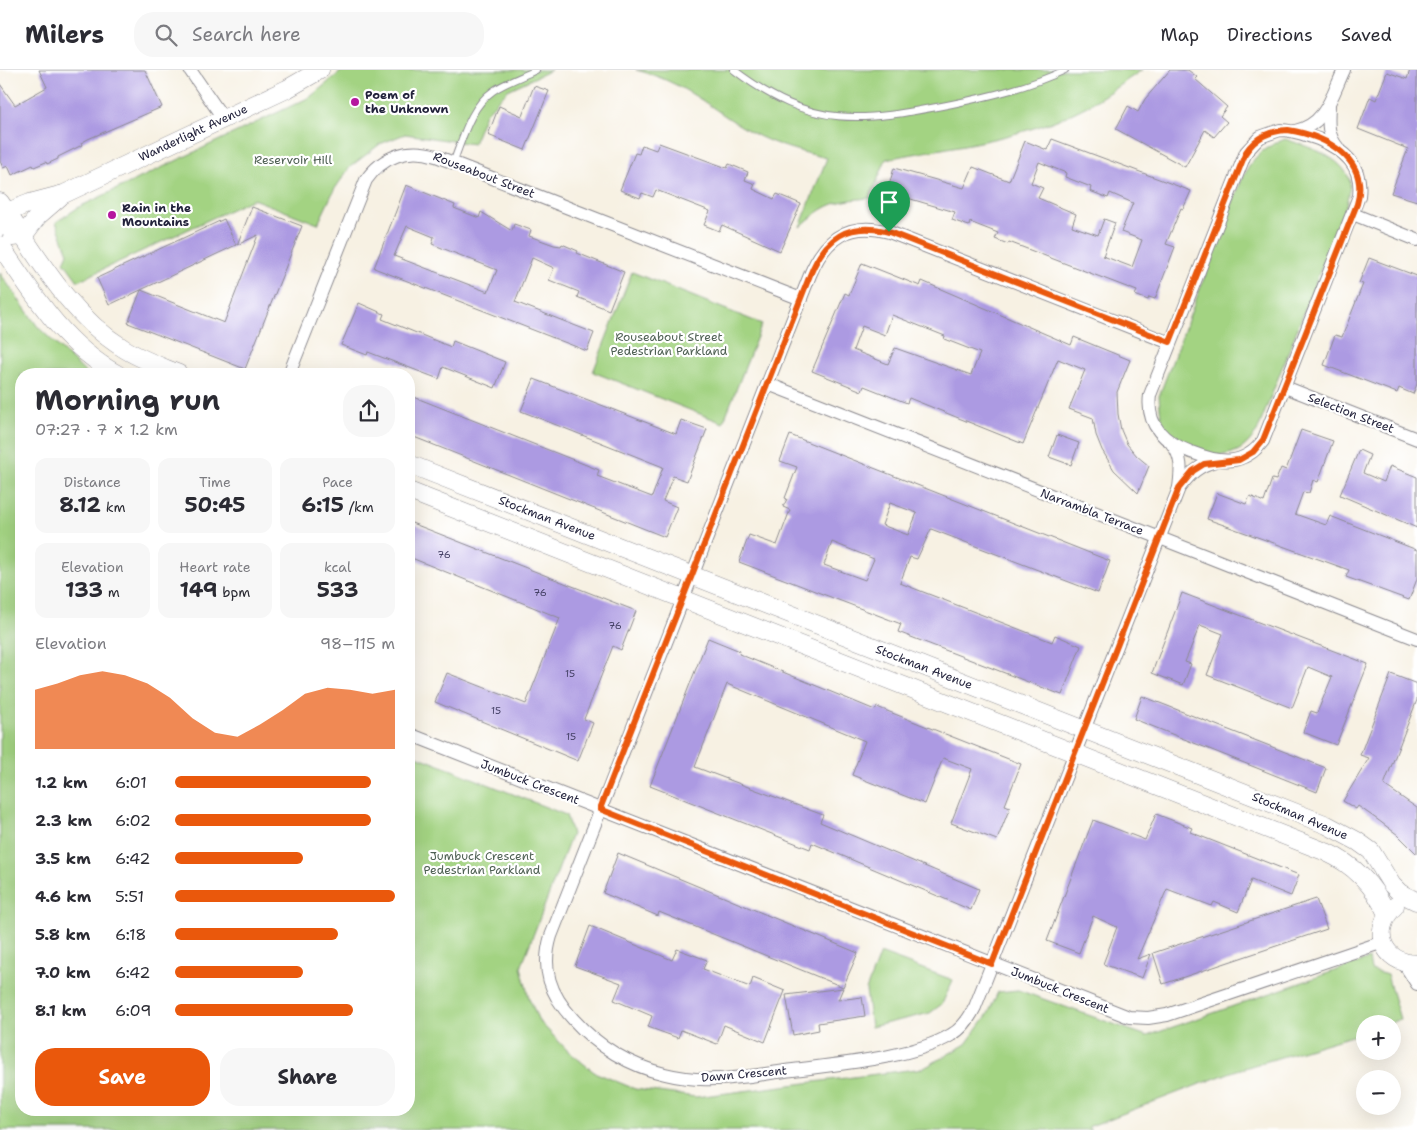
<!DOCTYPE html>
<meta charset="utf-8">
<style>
:root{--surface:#fff;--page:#f7f7f7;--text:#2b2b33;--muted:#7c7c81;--line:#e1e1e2;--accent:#ea580c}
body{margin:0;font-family:"Shantell Sans",sans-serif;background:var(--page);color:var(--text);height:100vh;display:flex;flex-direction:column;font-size:19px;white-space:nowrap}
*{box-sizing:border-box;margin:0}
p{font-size:16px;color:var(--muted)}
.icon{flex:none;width:28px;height:28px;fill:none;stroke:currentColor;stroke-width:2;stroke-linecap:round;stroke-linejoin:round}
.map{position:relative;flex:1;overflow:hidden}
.sheet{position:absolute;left:15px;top:298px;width:400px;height:748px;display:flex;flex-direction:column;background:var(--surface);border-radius:20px;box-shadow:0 5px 20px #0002}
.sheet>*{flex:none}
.tools{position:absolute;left:1356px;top:945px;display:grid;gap:10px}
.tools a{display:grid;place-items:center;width:45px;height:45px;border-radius:50%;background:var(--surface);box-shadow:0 5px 20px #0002;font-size:25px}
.pin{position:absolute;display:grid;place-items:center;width:42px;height:42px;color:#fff;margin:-51px -21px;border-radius:50% 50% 50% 0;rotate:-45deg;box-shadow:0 0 5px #0007}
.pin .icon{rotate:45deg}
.round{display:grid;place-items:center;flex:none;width:52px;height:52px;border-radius:20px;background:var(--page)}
.head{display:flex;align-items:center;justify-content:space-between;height:85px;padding:0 20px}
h1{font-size:28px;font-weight:700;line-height:38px}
.figures{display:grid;grid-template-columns:repeat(3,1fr);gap:8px;height:85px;padding:5px 20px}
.figures div{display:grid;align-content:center;border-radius:12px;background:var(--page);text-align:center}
.figures b{font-size:21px;font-weight:700}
.figures small{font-size:14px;font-weight:400}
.figures p{font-size:14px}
.chart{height:140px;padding:10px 20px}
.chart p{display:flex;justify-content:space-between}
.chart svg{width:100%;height:90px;margin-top:5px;fill:var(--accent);opacity:.7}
.button{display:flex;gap:10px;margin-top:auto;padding:10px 20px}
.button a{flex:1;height:58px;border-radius:20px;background:var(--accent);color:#fff;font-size:20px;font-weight:700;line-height:58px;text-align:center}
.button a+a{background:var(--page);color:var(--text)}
ul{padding:0 20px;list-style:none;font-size:16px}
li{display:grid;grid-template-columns:80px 60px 1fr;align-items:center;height:38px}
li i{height:12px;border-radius:6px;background:var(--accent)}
header{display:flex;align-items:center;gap:30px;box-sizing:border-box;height:70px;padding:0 25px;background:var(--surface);border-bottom:1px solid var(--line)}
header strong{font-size:24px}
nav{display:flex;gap:28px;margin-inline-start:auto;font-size:18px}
.search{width:350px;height:45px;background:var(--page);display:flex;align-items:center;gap:12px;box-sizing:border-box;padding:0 18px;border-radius:20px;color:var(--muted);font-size:19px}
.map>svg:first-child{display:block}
.green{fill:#a3d382;stroke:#627a5e}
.building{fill:#ac9ae2;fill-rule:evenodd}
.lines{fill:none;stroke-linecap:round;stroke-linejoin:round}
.lane-casing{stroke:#8c8a8f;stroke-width:8}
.street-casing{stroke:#8c8a8f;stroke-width:14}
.secondary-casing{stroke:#8c8a8f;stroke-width:19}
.lane{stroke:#fff;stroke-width:6}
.street{stroke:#fff;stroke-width:12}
.secondary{stroke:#fff;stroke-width:18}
.route-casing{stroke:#fff;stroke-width:10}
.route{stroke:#ea580c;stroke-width:6}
.poi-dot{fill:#b5179e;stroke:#fff;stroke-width:2}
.labels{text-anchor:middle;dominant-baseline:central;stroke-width:4.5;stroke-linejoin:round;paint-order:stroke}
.number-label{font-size:10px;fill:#444065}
.poi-label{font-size:12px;font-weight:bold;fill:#22223b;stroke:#fff;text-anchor:start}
.street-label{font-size:12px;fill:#22223b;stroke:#fff}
.park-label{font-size:12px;fill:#4f6054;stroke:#fff}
</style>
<header>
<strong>Milers</strong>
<div class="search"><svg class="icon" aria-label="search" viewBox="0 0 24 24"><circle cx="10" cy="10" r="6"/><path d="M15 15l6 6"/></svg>Search here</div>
<nav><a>Map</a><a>Directions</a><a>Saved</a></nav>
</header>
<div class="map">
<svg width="1417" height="1060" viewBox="0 0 1417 1060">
<rect width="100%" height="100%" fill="#fff"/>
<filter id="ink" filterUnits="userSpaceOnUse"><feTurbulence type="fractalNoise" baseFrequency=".02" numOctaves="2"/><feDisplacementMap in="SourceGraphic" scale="10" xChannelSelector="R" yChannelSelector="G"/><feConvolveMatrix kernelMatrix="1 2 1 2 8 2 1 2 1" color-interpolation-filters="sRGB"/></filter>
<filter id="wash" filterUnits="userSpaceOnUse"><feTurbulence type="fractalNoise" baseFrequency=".0096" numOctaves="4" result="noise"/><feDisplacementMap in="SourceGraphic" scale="20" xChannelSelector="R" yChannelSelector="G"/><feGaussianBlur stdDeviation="1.12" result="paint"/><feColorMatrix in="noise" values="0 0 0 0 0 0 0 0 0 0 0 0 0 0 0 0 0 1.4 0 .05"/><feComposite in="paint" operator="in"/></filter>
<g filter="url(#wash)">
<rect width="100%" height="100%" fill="#f7f1e3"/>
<g class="green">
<path d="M343,0H551L508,20L485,44L473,74L405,64L380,74L350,97L334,120L318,154L253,129L78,211L64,192L68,183L56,152L79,137L310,27Z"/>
<path d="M636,0H1142C1124,12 1106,25 1087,36C1026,69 953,76 886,89L870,128C835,131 827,133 800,157L827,88C801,82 774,75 751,62C709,38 685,12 636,0Z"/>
<path d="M1285,69C1305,76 1344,86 1350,112C1351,117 1347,126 1347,132L1257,362C1251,369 1246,377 1237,381C1213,393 1174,378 1163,354C1160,346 1160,335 1159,326L1240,114C1252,89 1258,80 1285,69Z"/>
<path d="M632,202L762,254L723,353L593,302Z"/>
<path d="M0,203L38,257L87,304H21V1039H409V683L566,745L572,764L521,897L529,928L539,951L568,981L594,1002L635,1019L696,1027L924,998L966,974L988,944L998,922L1018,920L1147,966L1369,889L1371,900L1387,905L1400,949L1388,954H1365V962L1234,1001L1088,1057L1091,1060H0Z"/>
<path d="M880,883L953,910L942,934L930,943L871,957L866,920Z"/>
</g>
<g id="blocks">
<g class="building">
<path d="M39,0H145L162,37L88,69L81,73L82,75L58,87V89L47,94L46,92L34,97L33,95L12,105L8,96L3,98L0,91V14L15,35L47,17Z"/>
<path d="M1170,0H1188L1197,7L1195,9L1227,37L1220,46L1227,52L1214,67L1205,60L1185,97L1116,59L1128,36L1138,42L1145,29Z"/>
<path d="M1410,0H1417V131L1391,123L1408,79L1358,59L1370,27L1376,30L1387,2L1407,9Z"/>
<path d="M534,16L549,21L525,80L488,65L499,36L522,46Z"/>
<path d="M1052,69L1191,121L1183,139L1181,138L1166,174L1175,177L1155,229L1149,227L1148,230L1135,225L1137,221L1009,172L1008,174L995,169L998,163L970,152L969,156L952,150L955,142L887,122L894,98L964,118L973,97L1009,111L1025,71L1047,80ZM1039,92L1066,103L1065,107L1091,117L1090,121L1108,128L1110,123L1133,133L1121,162L1142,170L1132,197L1103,186L1115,153L1104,149L1098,165L1072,156L1076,144L1038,128L1043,118L1031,113Z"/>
<path d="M659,73L727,98L729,94L748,102L745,110L755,114L753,119L774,129L777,124L801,134L780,181L722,155L719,161L704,155L710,141L656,120L653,127L642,123L640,128L620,120L635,83L639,84L642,75L656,80Z"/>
<path d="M406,115L455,135L454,138L479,148L481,142L512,161L514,154L531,160L529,166L554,175L561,176L562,174L578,181L577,183L624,202L609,240L577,227L579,222L549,210L554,198L532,188L515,232L594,263L587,281L374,198ZM407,156L434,167L432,174L497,200L488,222L394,186Z"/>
<path d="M252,137L302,156L245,299L128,253L141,220L224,253L258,165L237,175Z"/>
<path d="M224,149L236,175L109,235L97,208Z"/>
<path d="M1369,188L1417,206V314L1413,324L1399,318L1397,323L1324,295L1335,265L1342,267L1363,214L1359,213Z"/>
<path d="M862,193L920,216L922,211L1071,275L1074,267L1130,290L1117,322L1118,344L1121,360L1127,374L1137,386L1149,396L1138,423L1114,400L1102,380L1096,365L1093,348L1069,339L1085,300L1058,289L1023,374L909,328L907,333L864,316L862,321L812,301L845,223L849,225ZM892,245L945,266L944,269L980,283L971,305L895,278L888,294L853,280L862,256L885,265Z"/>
<path d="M359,233L384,244L382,249L451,277L453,271L505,292L495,318L443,297L439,309L368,282L367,285L341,275Z"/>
<path d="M534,309L676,364L681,350L707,359L687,411L673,406L663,431L677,437L665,467L409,365V340L414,327L599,400L597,406L652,427L663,397L521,341Z"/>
<path d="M1301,360L1333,371L1318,412L1313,410L1309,423L1303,422L1295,444L1326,455L1330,446L1417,480V509L1409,530L1346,507L1349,500L1207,449L1217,423L1246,434L1250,426L1264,432L1272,409L1276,410L1281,398L1286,400Z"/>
<path d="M790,365L1110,491L1098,523L931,459L917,489L910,487L900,513L1052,572L1055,565L1081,576L1062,625L898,562L901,554L739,492L749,465L777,475L790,440L783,437L787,429L785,428L797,397L780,391ZM890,433L917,443L908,465L882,455ZM832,472L874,489L865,510L824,495Z"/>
<path d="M1057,365L1079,373L1071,395L1049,387Z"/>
<path d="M1359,380L1370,385L1363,403L1384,412L1390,396L1417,407V458L1340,425Z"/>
<path d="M409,452L636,541L621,580L613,576L584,649L593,653L578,691L435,632L447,603L526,634L560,548L409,487Z"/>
<path d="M1182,523L1368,594L1336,675L1303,662L1311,641L1317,643L1332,607L1308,597L1292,638L1207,605L1223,564L1200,555L1185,592L1191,594L1183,615L1152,603Z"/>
<path d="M708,568L740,581L739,584L875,640L877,637L1021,694L1005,735L1010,737L997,770L951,753L972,699L943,688L925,734L852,705L865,671L727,614L695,697L823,745L820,752L979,819L971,840L812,773L810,779L650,716Z"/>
<path d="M1391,604L1417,614V630L1384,715L1417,738V784L1398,765L1378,750L1358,736L1356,739L1343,731L1369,688L1360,685Z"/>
<path d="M1142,626L1326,698L1317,722L1134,649Z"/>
<path d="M1156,744L1192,758L1190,762L1299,805L1291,826L1251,810L1238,842L1214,832L1212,836L1167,819L1137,889L1151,884L1142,908L1103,894L1117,857L1093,846L1079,883L1047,871L1093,750L1145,770Z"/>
<path d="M618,783L858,883L843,917L659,842L658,846L603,823Z"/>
<path d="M1316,829L1327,859L1163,914L1153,883Z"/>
<path d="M590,856L672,890L677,879L707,890L703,899L750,917L753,908L785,921L765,972L724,955L717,974L681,960L678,968L648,957L652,946L614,930L621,913L575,896Z"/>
<path d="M843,918L838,930L862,927L865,946L818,953L819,960L793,965L786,925Z"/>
</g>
</g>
</g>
<g filter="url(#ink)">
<use href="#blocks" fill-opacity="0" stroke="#8c8a8f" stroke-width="1"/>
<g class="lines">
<g class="lane-casing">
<g id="lane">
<path d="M734,0C813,60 861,52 952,34C991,26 1029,17 1065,0"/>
<path d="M453,93C463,68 470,37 493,21C506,12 522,7 536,0"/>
</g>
</g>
<g class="street-casing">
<g id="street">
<path d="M190,0L223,48"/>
<path d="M1329,36C1328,53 1327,65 1338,78"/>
<path d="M1280,60C1294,60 1305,65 1318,69C1344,80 1363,95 1359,126L1263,371C1243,397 1219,393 1191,382C1164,372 1146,356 1150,325L1246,82L1260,67Z"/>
<path d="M1295,61C1326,55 1332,25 1344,0"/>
<path d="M1353,144L1417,170"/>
<path d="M1170,273L889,162C849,151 825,168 810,205L551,866C541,899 550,924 573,949C597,976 630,996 665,1004C681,1008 698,1010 714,1009C740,1009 767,1003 793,1000C837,994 913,988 951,965C962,959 969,949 975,937L1179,418C1190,404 1198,396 1215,391"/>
<path d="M289,304L366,110C383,86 408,77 436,86L801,229"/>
<path d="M768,314L1417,569"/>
<path d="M1285,317L1417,369"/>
<path d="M1172,374C1183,388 1181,401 1179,418"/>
<path d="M409,664L1129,947L1148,948L1167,945L1383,872"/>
<path d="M1403,892L1417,914"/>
</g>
</g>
<g class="secondary-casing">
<g id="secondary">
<path d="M0,132C36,184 68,244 123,278C140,289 160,296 179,304"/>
<path d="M0,157L7,142L30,133L64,124L287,19L320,0"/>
<path d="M12,167L23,166L38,146L60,127"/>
<path d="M0,175C33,224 64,275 117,304"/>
<path d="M409,394L1327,755L1357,771L1371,781L1392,815L1400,823L1416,831"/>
<path d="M409,421L1326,782C1355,795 1374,815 1387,844"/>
<path d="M1395,836C1370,860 1382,893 1417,894"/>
</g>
</g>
<use href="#lane" class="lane"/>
<use href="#street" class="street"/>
<use href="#secondary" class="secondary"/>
</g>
</g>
<g class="lines" filter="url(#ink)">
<g class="route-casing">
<path id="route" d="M1288,60C1326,66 1370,89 1357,134L1263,370L1253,382L1239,390L1204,394L1193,401L1179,418L992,894L600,739L810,205C825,168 848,151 889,162L1170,272L1246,82C1256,67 1269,61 1288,60Z"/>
</g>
<use href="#route" class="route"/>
</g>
<g class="poi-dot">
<circle cx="355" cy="32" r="5"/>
<circle cx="112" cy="145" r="5"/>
</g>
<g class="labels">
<g class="number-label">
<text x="444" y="484">76</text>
<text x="540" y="522">76</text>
<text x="615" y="555">76</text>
<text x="570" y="603">15</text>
<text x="496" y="640">15</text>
<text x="571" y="666">15</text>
</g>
<g class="poi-label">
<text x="365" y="25">Poem of<tspan x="365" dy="14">the Unknown</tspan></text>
<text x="122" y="138">Rain in the<tspan x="122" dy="14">Mountains</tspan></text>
</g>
<g class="street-label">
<text transform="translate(193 63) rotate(-25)">Wanderlight Avenue</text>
<text transform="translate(484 105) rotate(21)">Rouseabout Street</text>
<text transform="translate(1351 343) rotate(21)">Selection Street</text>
<text transform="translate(1092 442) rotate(21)">Narrambla Terrace</text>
<text transform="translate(547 448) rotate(21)">Stockman Avenue</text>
<text transform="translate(924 597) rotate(21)">Stockman Avenue</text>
<text transform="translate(530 712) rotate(21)">Jumbuck Crescent</text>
<text transform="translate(1300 746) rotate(23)">Stockman Avenue</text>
<text transform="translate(1060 920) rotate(22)">Jumbuck Crescent</text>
<text transform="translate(744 1004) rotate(-5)">Dawn Crescent</text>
</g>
<g class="park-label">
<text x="293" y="90">Reservoir Hill</text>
<text x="669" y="267">Rouseabout Street<tspan x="669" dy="14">Pedestrian Parkland</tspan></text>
<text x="482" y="786">Jumbuck Crescent<tspan x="482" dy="14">Pedestrian Parkland</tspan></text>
</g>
</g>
</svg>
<div class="tools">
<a>+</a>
<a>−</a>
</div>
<div class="pin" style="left:889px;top:162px;background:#1e9e55"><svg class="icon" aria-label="arrive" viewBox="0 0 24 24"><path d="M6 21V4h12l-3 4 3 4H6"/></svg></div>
<section class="sheet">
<div class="head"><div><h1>Morning run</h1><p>07:27 · 7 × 1.2 km</p></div><a class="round"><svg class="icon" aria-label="share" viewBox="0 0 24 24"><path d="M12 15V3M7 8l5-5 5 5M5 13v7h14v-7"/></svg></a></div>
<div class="figures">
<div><p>Distance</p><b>8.12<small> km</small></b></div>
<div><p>Time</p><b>50:45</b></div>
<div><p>Pace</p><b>6:15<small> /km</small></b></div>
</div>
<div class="figures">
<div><p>Elevation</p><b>133<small> m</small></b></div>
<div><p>Heart rate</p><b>149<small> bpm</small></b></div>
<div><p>kcal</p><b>533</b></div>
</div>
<div class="chart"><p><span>Elevation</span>98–115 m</p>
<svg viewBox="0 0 160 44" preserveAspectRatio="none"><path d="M0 44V15L10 12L20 8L30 6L40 8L50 12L60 19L70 29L80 36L90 38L100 32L110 25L120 17L130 14L140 15L150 17L160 15V44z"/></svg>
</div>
<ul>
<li><b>1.2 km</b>6:01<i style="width:89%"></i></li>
<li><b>2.3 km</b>6:02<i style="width:89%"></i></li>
<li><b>3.5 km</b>6:42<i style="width:58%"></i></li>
<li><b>4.6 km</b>5:51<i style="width:100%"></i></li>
<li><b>5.8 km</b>6:18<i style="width:74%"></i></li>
<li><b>7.0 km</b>6:42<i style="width:58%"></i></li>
<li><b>8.1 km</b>6:09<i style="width:81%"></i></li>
</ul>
<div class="button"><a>Save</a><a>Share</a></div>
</section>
</div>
